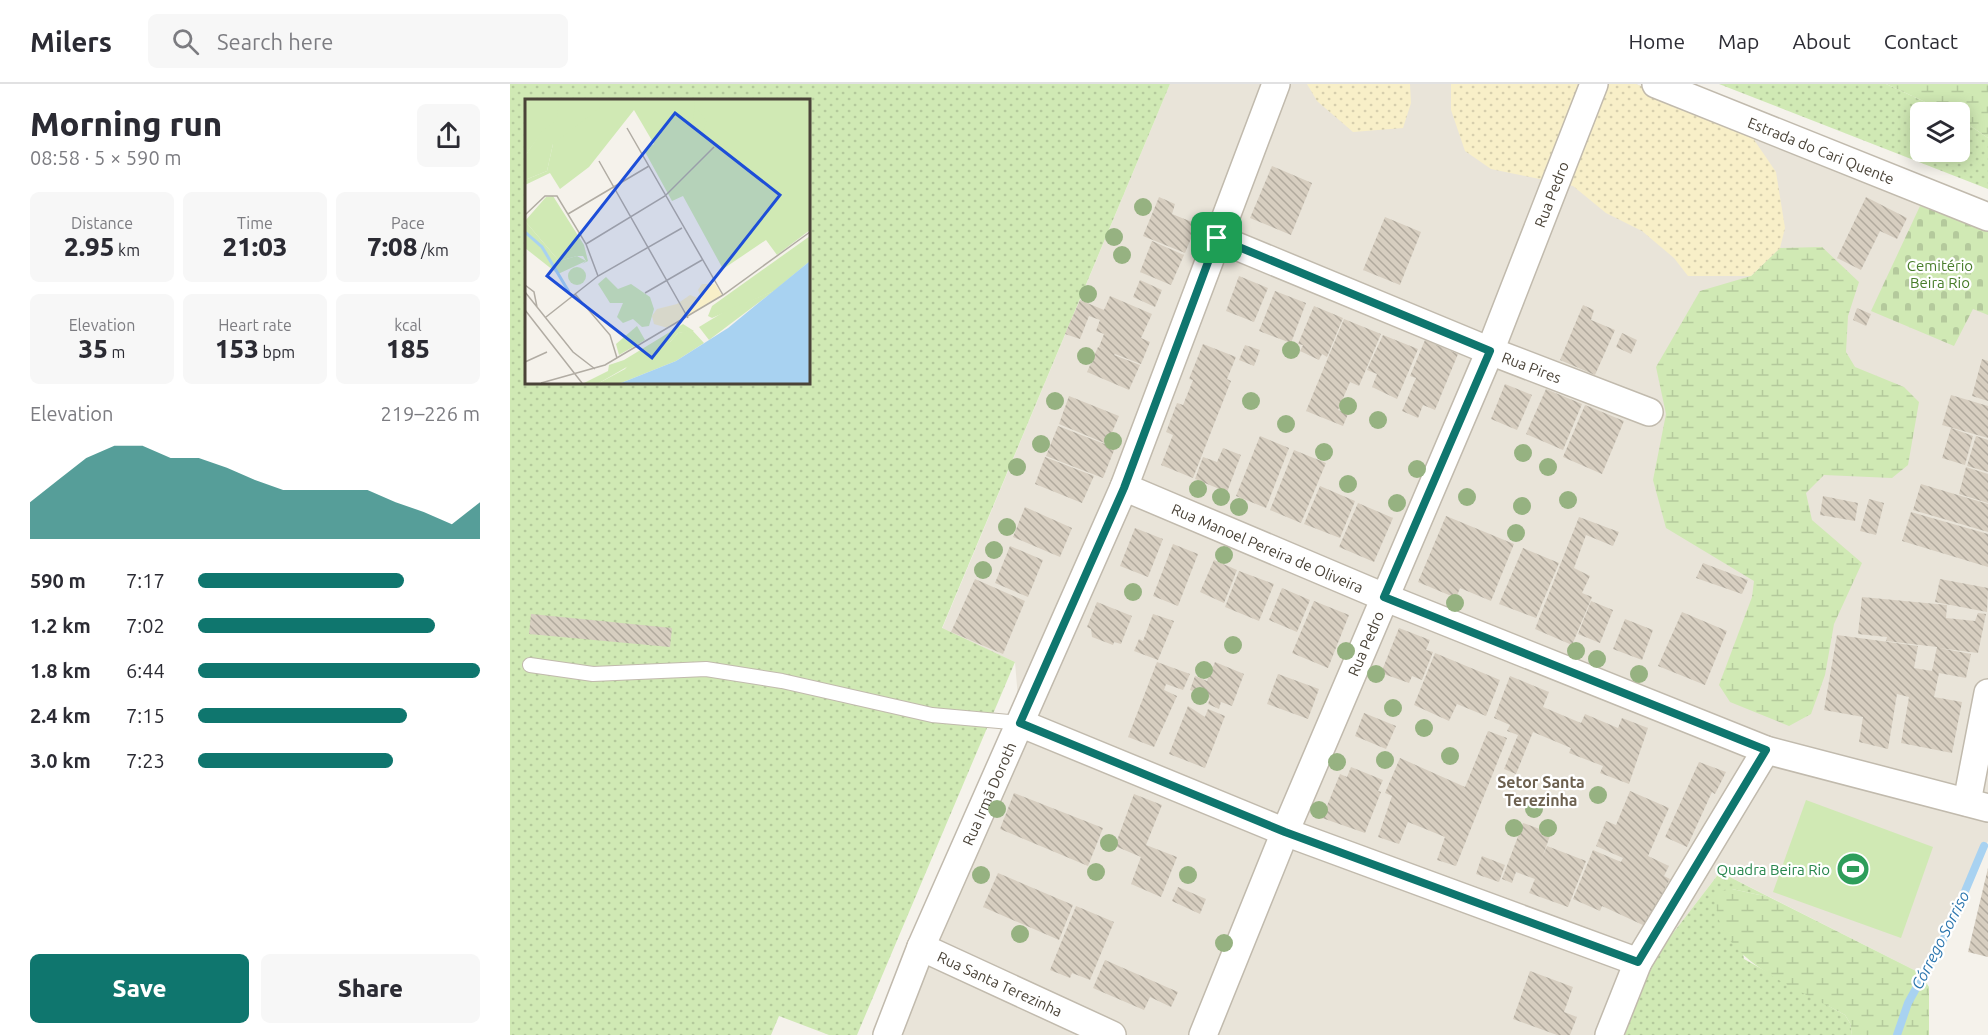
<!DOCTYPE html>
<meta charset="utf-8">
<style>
:root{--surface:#fff;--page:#f7f7f7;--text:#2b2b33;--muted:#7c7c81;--line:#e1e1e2;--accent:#0f766e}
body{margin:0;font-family:Ubuntu,sans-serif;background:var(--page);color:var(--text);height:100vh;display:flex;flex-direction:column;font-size:22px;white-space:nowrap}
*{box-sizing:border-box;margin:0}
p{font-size:20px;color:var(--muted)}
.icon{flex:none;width:33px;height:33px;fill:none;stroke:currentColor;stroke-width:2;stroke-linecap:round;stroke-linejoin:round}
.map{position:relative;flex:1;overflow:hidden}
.drawer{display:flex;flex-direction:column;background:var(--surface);width:510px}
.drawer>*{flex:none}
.fabs{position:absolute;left:1400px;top:18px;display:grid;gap:12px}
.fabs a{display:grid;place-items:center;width:60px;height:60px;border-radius:9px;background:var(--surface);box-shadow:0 3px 15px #0003;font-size:30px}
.pin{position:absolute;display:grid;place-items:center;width:51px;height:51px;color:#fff;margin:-26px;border-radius:12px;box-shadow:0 3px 9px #0006}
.round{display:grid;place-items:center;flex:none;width:63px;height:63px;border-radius:9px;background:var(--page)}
.head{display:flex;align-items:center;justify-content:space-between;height:102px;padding:0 30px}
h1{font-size:33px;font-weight:800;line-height:45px}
.figures{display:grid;grid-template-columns:repeat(3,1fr);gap:9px;height:102px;padding:6px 30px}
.figures div{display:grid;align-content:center;border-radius:9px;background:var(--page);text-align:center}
.figures b{font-size:26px;font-weight:800}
.figures small{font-size:16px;font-weight:400}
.figures p{font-size:16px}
.chart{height:168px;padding:12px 30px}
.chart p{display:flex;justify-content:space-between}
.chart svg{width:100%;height:108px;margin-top:6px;fill:var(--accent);opacity:.7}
.button{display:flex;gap:12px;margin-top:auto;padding:12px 30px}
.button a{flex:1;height:69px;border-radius:9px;background:var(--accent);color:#fff;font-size:24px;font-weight:800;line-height:69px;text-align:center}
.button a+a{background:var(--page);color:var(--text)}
ul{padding:0 30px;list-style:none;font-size:20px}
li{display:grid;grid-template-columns:96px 72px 1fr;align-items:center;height:45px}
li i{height:15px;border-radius:8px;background:var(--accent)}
header{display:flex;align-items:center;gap:36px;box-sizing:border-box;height:84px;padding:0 30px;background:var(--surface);border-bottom:2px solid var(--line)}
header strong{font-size:28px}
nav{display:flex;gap:33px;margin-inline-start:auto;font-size:21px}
.search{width:420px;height:54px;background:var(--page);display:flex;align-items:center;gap:15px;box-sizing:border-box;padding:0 21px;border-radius:9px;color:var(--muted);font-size:22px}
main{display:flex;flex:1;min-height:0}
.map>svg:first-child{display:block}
.residential{fill:#e9e4d9}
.grass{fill:url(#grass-dots);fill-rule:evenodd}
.wetland{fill:url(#wetland-marsh)}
.sand{fill:url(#sand-dots)}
.cemetery{fill:url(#cemetery-stones)}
.park{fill:#d0e9b4}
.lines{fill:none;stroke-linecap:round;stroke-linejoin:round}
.stream{stroke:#a8d2f1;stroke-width:8}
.building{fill:url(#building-back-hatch)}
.lane-casing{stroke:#c1baad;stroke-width:16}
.street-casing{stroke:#c1baad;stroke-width:30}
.lane{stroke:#fff;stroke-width:14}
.street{stroke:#fff;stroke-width:27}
.tree{fill:#96b281}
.route-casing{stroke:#fff;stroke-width:12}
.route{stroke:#0f766e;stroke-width:8}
.labels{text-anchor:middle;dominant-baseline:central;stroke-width:4.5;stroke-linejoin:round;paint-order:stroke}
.street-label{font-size:15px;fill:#4a4338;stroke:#fff}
.park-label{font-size:15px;fill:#487d2a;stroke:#fff}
.leisure-label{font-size:15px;fill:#27864d;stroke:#fff;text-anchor:end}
.neighbourhood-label{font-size:16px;font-weight:bold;fill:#6d6150;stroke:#fff}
.water-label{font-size:16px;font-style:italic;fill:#2e77af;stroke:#fff}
.inset-river{fill:none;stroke:#a8d2f1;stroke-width:3}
.inset-road{fill:none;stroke:#b1aca3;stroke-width:1.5}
.view{fill:#1d4ed8;fill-opacity:0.15;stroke:#1d4ed8;stroke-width:3}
.inset-edge{fill:none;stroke:#4a4338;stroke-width:3}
</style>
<header>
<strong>Milers</strong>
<div class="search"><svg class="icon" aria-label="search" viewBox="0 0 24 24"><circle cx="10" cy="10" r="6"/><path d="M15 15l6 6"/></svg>Search here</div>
<nav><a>Home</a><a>Map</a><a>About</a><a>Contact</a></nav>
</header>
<main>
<section class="drawer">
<div class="head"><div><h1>Morning run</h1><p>08:58 · 5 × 590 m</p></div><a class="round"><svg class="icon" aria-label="share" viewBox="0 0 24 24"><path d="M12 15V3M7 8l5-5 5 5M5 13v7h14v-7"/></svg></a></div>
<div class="figures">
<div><p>Distance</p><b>2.95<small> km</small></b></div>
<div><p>Time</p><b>21:03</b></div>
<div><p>Pace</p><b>7:08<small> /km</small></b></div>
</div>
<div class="figures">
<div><p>Elevation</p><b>35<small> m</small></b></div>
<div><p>Heart rate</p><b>153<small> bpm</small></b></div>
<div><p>kcal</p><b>185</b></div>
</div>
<div class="chart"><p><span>Elevation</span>219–226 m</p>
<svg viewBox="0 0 160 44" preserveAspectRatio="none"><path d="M0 44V29L10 20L20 11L30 6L40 6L50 11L60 11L70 15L80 20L90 24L100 24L110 24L120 24L130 29L140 33L150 38L160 29V44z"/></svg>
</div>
<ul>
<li><b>590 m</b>7:17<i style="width:73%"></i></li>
<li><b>1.2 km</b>7:02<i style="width:84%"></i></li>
<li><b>1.8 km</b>6:44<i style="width:100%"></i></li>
<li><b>2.4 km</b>7:15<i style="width:74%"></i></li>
<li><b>3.0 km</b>7:23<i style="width:69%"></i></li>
</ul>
<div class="button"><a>Save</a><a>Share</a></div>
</section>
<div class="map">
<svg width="1478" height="951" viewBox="0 0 1478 951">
<defs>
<pattern id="grass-dots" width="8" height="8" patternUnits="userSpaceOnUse" patternTransform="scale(1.5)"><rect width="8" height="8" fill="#d0e9b4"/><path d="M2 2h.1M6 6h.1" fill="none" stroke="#b4c99c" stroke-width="1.8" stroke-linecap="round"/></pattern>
<pattern id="wetland-marsh" width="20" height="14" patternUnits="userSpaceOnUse" patternTransform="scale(1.5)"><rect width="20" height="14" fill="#d0e9b4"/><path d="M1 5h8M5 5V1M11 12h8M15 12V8" fill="none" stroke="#b4c99c"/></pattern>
<pattern id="sand-dots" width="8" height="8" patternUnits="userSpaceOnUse" patternTransform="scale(1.5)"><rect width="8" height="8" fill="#f8efc8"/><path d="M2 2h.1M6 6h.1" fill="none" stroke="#d6cead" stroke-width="1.8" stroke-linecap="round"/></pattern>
<pattern id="cemetery-stones" width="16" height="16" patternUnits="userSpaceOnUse" patternTransform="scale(1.5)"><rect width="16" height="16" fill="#d0e9b4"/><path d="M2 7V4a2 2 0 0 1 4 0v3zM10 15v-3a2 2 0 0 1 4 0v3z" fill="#b4c99c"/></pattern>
<pattern id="building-back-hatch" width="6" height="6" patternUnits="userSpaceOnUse" patternTransform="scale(1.5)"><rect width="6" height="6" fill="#d7cec0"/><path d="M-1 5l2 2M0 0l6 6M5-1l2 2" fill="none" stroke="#b0a99d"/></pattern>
</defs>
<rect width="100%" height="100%" fill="#f5f2eb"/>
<path class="residential" d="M660,0H1126L1478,142V757L1410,889L1210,788L1140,879L1115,951H381L510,639L505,578L432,545Z"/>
<g class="grass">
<path d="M0,0H660L432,544L505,578L347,951H319L269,932L261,951H0ZM16,16H298V298H16Z"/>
<path d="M1209,0H1376L1437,28H1410V68H1449V34L1478,54V105Z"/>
<path d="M1210,788L1259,813L1222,805L1234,875L1335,931L1340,939L1342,951H1115L1140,879Z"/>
</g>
<g class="wetland">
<path d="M1376,0H1478V54L1449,34V28H1437Z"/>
<path d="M1312,163L1349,198L1338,232L1336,268L1345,283L1394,303L1409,318L1398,381L1382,394L1314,391L1296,409L1302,436L1352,479L1324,540L1315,591L1301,630L1279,642L1220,618L1209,601L1242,513L1244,497L1156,444L1143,396L1156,330L1146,283L1190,207L1241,192L1270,164Z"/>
<path d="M1222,805L1259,813L1410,889L1419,903V951H1342L1340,939L1335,931C1289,905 1196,872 1207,808Z"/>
</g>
<g class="sand">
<path d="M797,0H900L901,19L893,44L843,48L807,17Z"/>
<path d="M941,0H1126L1236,44L1266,88L1275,144L1270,164L1241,192H1178L1164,174L1132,147L1096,129L1063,102L981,85L955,67L941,26Z"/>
</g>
<path class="cemetery" d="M1410,122L1478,146V231L1463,225L1444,262L1361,227Z"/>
<path class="park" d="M1296,716L1423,763L1391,854L1263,808Z"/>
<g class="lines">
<path class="stream" d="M1387,951L1398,919L1440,843L1474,762"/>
</g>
<g class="building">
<path d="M762,82L802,99L781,151L740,134Z"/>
<path d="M649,113L665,120L662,130L687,140L675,169L633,152Z"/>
<path d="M1356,113L1397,134L1387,155L1370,147L1351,186L1327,174Z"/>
<path d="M875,133L911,148L890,201L853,186Z"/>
<path d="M642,157L674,171L661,201L630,188Z"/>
<path d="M729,192L758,204L744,238L716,227Z"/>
<path d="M630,196L652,206L645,223L623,213Z"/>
<path d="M765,207L796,219L781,259L749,247Z"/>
<path d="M600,212L642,230L631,254L640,258L631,280L605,270L604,271L630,281L619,306L577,288L588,263L596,266L589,263L594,250L586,247L590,236L579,232L570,255L555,250L570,216L594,226Z"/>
<path d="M1073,221L1084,226L1081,236L1105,246L1085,291L1050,276Z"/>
<path d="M804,222L833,234L817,273L812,270L809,276L790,267L793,261L788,260Z"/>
<path d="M1347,224L1361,230L1356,242L1343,236Z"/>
<path d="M834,235L871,250L849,302L840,298L828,326L838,330L833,342L796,327Z"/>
<path d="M1112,249L1127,256L1121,270L1106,263Z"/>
<path d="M873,251L908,265L887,315L862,303L867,290L857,286Z"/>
<path d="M915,256L948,270L925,326L913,321L908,334L892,327L906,294L900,292Z"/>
<path d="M693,260L726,273L717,295L721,297L683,394L651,381L663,351L656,348L667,319L673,321L683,296L679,295Z"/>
<path d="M735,261L750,266L744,282L729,276Z"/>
<path d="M1472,275L1478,277V317L1462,312Z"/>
<path d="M995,300L1022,311L1007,346L981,335Z"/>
<path d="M1036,305L1072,320L1053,366L1016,350Z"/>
<path d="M1441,311L1478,322V354L1432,341Z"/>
<path d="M559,312L609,332L597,360L549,340Z"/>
<path d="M1075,321L1114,337L1092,390L1053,373Z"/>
<path d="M548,342L605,364L593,394L536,372Z"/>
<path d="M1441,344L1463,352L1455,381L1432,374Z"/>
<path d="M750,352L779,364L756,424L726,412Z"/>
<path d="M1466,352L1478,356V388L1457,382Z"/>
<path d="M713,364L731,371L717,408L685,395L693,373L707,378Z"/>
<path d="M784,366L816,379L791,439L760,426Z"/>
<path d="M535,373L584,392L572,419L525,400Z"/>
<path d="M1456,383L1478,390V419L1449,410Z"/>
<path d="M1411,400L1478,420V448L1403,426Z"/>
<path d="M810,402L845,417L830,454L794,440Z"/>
<path d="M1313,412L1348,419L1345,437L1310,431Z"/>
<path d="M1359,415L1374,419L1366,451L1350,447Z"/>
<path d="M848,419L883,434L864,478L829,463Z"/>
<path d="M515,423L562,444L550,473L503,453Z"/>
<path d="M1401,428L1478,450V483L1392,457Z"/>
<path d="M936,432L1004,460L981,517L950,504L946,514L908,498Z"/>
<path d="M1069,433L1109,448L1103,462L1076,451L1064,484L1080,492L1072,509L1082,513L1062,561L1025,545Z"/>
<path d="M625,444L653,455L638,493L610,482Z"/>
<path d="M663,460L688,470L668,522L643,512Z"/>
<path d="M500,462L533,476L518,513L485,499Z"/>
<path d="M1013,464L1049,479L1026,534L989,520Z"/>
<path d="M704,476L727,486L714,519L690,508Z"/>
<path d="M1193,479L1238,496L1232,510L1186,494Z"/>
<path d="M729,487L764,500L749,537L715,523Z"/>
<path d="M465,495L515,517L493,570L441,548Z"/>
<path d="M1430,495L1478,504L1477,528L1425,518Z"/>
<path d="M772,504L800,516L787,548L759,536Z"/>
<path d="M1352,513L1437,521L1436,534L1465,537L1468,529L1476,530L1468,569L1429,564L1461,570L1456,594L1429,589L1424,613L1452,618L1442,669L1391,659L1399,613L1387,610L1378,665L1349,658L1353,633L1314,626L1327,551L1408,562L1404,584L1422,587L1427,563L1376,557L1377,553L1348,550Z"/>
<path d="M804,517L839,531L818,584L782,569Z"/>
<path d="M1081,517L1103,526L1090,559L1068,550Z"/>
<path d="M587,518L622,532L611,560L604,558L603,561L582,553L581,545L577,543Z"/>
<path d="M1172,528L1217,547L1195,601L1148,582Z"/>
<path d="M21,530L162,544L160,563L19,550Z"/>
<path d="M643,530L664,537L648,576L624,567L629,555L633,557Z"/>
<path d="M1115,535L1143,546L1132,576L1103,565Z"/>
<path d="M889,544L920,556L916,566L923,568L912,596L902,592L899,599L871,589Z"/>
<path d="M925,569L990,596L976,632L947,620L939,637L904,621Z"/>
<path d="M647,578L680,590L673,606L656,600L654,606L667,612L644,663L618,653Z"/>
<path d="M705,578L734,590L722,622L711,618L709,625L698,620L700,614L680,606L685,592L697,597Z"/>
<path d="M768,590L809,605L798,635L757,620Z"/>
<path d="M1000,592L1039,608L1033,623L1071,639L1075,630L1108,644L1112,634L1138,644L1119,700L1090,689L1093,682L1059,669L1061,664L1023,648L1006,690L994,685L1008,651L997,647L1000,641L984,634Z"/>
<path d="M678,622L695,633L698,625L715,632L695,684L659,670Z"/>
<path d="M854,629L886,642L876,665L845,652Z"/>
<path d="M978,647L997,654L946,782L927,776L935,753L898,738L889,760L868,753L882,712L875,709L890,674L955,703Z"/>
<path d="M1189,678L1216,688L1205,710L1202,708L1177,763L1155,753Z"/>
<path d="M841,683L873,696L868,707L871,708L855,749L812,734L830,690L837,693Z"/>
<path d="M1120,707L1159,724L1138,772L1159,782L1154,792L1160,795L1135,842L1092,822L1090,827L1063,815L1083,766L1111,778L1113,774L1086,762L1096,737L1106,741Z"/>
<path d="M504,709L593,744L578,782L490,745Z"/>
<path d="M624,710L652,721L636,761L667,773L651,813L621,800L631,773L605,762Z"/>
<path d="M1013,739L1041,749L1032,774L1037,762L1076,777L1058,823L1019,809L1025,795L1006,788L1002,799L992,795Z"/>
<path d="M972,772L995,781L989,798L966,790Z"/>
<path d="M1478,784V873L1458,868Z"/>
<path d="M488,789L563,821L549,856L473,823Z"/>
<path d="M668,803L696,815L690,830L662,817Z"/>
<path d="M566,822L604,838L580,896L562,889L560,894L540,886Z"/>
<path d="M595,876L668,908L661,923L640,913L634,926L583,904Z"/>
<path d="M1020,887L1063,903L1054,928L1067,933L1060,951H1047L1003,935Z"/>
</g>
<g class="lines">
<g class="lane-casing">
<path id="lane" d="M20,581L83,590L196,585L272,597L422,631L510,639"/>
</g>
<g class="street-casing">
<g id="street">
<path id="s1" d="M1146,0L1478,133"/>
<path id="s2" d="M707,154L980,267L1139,328"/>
<path id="s3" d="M614,403L874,513L1256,666L1478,724"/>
<path d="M510,639L775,748L1128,878"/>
<path d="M1457,718L1478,609"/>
<path id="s4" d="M411,863L602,951"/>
<path id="s5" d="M377,951L411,863L614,403L766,0"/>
<path id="s6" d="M693,951L775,748L980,267L1084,0"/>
<path d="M1099,951L1128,878L1256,666"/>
</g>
</g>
<use href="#lane" class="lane"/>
<use href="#street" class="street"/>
</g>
<g class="tree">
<circle cx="633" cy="123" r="9"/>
<circle cx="604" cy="153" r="9"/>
<circle cx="612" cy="171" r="9"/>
<circle cx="578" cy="210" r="9"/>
<circle cx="781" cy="266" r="9"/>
<circle cx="576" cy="272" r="9"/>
<circle cx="545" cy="317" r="9"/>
<circle cx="741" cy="317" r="9"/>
<circle cx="838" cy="322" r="9"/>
<circle cx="868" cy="336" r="9"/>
<circle cx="776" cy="340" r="9"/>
<circle cx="603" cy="357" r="9"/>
<circle cx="531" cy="360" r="9"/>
<circle cx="814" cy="368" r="9"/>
<circle cx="1013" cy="369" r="9"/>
<circle cx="507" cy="383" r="9"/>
<circle cx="1038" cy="383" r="9"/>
<circle cx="907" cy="385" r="9"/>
<circle cx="838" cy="400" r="9"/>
<circle cx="688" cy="405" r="9"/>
<circle cx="711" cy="413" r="9"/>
<circle cx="957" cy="413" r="9"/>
<circle cx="1058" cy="416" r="9"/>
<circle cx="887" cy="419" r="9"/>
<circle cx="1012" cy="422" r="9"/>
<circle cx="729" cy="423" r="9"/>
<circle cx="497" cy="443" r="9"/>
<circle cx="1006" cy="449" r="9"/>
<circle cx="484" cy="466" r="9"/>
<circle cx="714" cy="471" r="9"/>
<circle cx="473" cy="486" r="9"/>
<circle cx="623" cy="508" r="9"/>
<circle cx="945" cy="519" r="9"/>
<circle cx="723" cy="561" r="9"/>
<circle cx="836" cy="567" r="9"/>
<circle cx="1066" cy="567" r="9"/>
<circle cx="1087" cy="575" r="9"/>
<circle cx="694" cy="586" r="9"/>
<circle cx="866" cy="590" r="9"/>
<circle cx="1129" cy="590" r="9"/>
<circle cx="690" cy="612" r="9"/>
<circle cx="883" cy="624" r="9"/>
<circle cx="914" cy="644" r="9"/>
<circle cx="940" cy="672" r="9"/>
<circle cx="875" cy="676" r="9"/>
<circle cx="827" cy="678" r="9"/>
<circle cx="1088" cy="711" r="9"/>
<circle cx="487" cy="725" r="9"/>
<circle cx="1024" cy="725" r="9"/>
<circle cx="809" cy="726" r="9"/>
<circle cx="1004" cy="744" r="9"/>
<circle cx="1038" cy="744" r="9"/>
<circle cx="599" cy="759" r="9"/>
<circle cx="586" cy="788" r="9"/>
<circle cx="471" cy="791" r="9"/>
<circle cx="678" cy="791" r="9"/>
<circle cx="510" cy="850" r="9"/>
<circle cx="714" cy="859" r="9"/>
</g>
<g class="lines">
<g class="route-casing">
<path id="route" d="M707,154L980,267L874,513L1256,666L1128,878L775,748L510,639L614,404Z"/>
</g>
<use href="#route" class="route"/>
</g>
<defs>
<g id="stadium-disc" transform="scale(1.725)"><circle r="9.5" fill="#2e9e5b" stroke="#fff"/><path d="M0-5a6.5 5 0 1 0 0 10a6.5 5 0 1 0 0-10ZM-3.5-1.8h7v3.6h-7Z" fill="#fff"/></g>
</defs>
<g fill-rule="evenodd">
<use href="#stadium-disc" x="1343" y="785"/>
</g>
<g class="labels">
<g class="street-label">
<text stroke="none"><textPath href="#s1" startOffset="178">Estrada do Cari Quente</textPath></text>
<text stroke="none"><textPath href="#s6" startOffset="910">Rua Pedro</textPath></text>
<text stroke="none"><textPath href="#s2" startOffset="340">Rua Pires</textPath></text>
<text stroke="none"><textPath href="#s3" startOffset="156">Rua Manoel Pereira de Oliveira</textPath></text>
<text stroke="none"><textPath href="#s6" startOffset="424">Rua Pedro</textPath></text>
<text stroke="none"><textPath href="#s5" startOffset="262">Rua Irmã Doroth</textPath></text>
<text stroke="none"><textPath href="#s4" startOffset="87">Rua Santa Terezinha</textPath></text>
</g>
<g class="park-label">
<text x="1430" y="181">Cemitério<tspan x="1430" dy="17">Beira Rio</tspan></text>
</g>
<g class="leisure-label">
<text x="1320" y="785">Quadra Beira Rio</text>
</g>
<g class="neighbourhood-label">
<text x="1031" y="698">Setor Santa<tspan x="1031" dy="18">Terezinha</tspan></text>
</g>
<g class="water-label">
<text transform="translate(1430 856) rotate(-63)">Córrego Sorriso</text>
</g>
</g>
<g transform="translate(15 15)">
<rect width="285" height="285" fill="#f5f2eb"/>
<path d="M0,1H285V131L252,156L241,141L198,170L158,97L147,102L119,51L129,45L109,11L64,68L35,90L25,74L0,86V81L22,72L28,45L17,33L0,57ZM28,97L59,146L63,162L57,165L61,162L58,157H52L34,162L0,122L21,98ZM158,225L169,232L153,234L145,243L74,284H59L83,272L84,266L99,261Z" fill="#d0e9b4"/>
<path d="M285,137V162L249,192L187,219L183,217L187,207Z" fill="#d0e9b4"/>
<path d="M34,1H85L28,45L22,72L0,81V57L16,33L32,21ZM170,1H180L173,10L182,22L177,34L168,25ZM0,122L34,162L52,157L61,162L33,175L0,149ZM81,178L93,190L106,185L125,198L129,210L124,227L117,228L108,220L98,224L92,218L98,204H85L73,185ZM249,192L184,241L174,228L202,211ZM167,231L179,244L151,262L96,284H74L100,270L109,259L145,243L153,234Z" fill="#d0e9b4"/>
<path d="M177,185H190L197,196L143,229L129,225L127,217L132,210L152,205L165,196L178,201L173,191Z" fill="#f8efc8"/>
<path d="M112,227L120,241L94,256L91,245Z" fill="#d0e9b4"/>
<path d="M43 177a9 9 0 1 1 18 0a9 9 0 1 1-18 0Z" fill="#d0e9b4"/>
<path d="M285,162V284H96L151,262L203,229Z" fill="#a8d2f1"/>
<path class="inset-river" d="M0,133L17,148L44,193"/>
<path class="inset-road" d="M102,29L198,196M74,62L163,219M43,115L124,67M0,116L20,97H32L61,145L73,177M61,145L140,97L189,48M0,186L9,193L12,208M0,193L48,253L70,270M120,194L177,161M50,195L85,236L92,259M0,211L57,284M21,218L73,177L157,129M0,263L22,253M16,284L80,266L198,196L285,133"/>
<path class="view" d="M150,14L255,96L127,259L22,177Z"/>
<rect width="285" height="285" class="inset-edge"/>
</g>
</svg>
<div class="fabs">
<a><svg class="icon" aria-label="layers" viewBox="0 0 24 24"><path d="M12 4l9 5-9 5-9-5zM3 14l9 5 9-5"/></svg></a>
</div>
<div class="pin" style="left:707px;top:154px;background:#1e9e55"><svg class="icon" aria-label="arrive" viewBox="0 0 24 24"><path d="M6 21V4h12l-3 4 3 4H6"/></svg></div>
</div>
</main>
